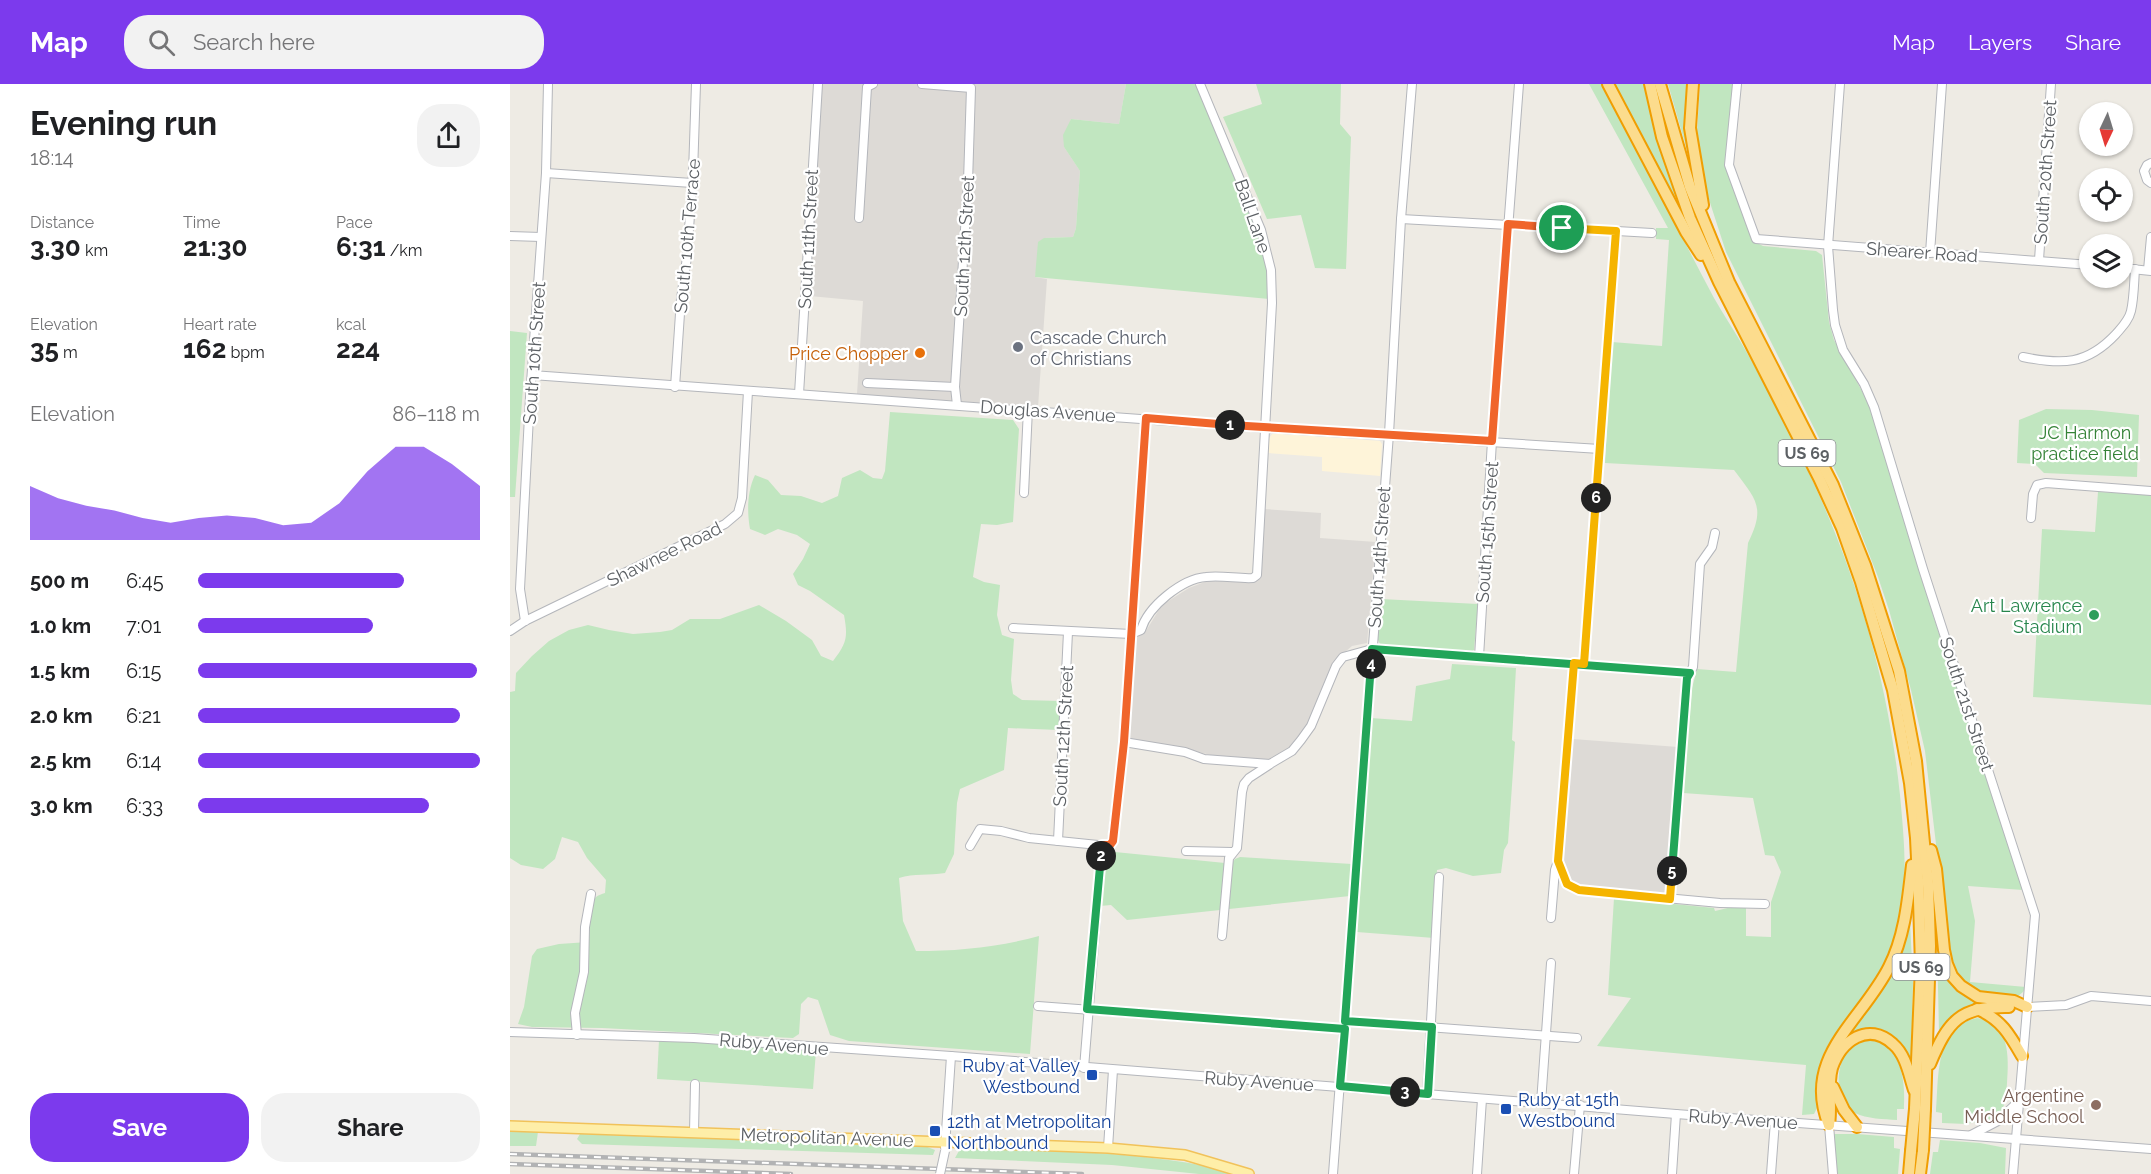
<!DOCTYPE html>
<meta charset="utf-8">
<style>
:root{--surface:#fff;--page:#f2f2f2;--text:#202124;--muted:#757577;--accent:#7c3aed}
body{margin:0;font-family:Raleway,sans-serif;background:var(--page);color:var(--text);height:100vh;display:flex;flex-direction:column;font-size:22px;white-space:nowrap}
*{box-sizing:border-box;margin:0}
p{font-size:20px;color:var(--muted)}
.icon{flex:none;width:33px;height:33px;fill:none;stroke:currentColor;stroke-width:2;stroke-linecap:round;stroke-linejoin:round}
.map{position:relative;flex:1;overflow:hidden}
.side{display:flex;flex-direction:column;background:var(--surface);width:510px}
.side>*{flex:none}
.needle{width:39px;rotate:184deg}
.controls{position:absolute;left:1569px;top:18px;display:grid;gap:12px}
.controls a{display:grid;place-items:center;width:54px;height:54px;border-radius:50%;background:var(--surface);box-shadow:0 2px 4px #0004;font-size:30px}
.pin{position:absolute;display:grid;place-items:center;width:51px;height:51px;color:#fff;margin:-26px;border:3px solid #fff;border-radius:50%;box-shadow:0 2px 6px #0007}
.km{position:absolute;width:30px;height:30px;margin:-15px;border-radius:50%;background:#222;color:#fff;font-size:16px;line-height:30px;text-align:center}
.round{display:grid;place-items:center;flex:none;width:63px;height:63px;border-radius:24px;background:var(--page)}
.headline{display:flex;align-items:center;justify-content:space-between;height:102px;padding:0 30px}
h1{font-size:33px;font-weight:700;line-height:45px}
.metrics{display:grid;grid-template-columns:repeat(3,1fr);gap:9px;height:102px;padding:6px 30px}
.metrics div{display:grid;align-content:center}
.metrics b{font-size:26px;font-weight:700}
.metrics small{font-size:16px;font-weight:400}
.metrics p{font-size:16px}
.chart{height:168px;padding:12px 30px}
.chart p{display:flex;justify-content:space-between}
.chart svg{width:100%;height:108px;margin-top:6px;fill:var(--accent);opacity:.7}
.cta{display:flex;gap:12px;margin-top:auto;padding:12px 30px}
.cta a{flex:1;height:69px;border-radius:24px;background:var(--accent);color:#fff;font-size:24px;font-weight:700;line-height:69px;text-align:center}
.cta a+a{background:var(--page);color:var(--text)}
ul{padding:0 30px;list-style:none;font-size:20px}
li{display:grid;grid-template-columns:96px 72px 1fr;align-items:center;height:45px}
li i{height:15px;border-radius:8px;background:var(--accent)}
header{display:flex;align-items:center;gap:36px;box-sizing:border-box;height:84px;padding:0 30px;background:var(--accent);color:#fff}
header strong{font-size:28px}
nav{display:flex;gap:33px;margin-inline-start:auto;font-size:21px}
.search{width:420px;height:54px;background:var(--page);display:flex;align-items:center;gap:15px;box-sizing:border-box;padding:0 21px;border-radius:24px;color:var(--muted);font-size:22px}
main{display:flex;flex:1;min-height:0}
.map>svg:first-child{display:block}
.commercial{fill:#fef4d9}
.industrial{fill:#dddad6}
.green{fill:#c1e6c0}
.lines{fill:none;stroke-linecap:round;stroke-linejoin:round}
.minor-casing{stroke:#b4b6bb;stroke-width:10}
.major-casing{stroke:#f1c25a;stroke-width:12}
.highway-casing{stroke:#f09e02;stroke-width:14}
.minor{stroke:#fff;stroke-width:8}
.major{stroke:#feeea8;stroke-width:9}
.highway{stroke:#fcdc8d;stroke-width:10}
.rail-casing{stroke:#b2b3b4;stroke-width:4.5}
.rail{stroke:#fff;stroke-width:2;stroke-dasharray:7;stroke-linecap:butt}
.minor-bridge-casing{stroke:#b4b6bb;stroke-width:10;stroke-linecap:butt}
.highway-bridge-casing{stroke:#f09e02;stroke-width:14;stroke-linecap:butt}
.minor-bridge{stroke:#fff;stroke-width:8}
.highway-bridge{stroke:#fcdc8d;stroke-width:10}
.split-1-casing{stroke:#fff;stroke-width:12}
.split-2-casing{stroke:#fff;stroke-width:12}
.split-3-casing{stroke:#fff;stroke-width:12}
.split-4-casing{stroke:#fff;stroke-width:12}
.split-5-casing{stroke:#fff;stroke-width:12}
.split-6-casing{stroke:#fff;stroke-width:12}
.split-7-casing{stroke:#fff;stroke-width:12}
.split-1{stroke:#f0652b;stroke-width:8}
.split-2{stroke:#f0652b;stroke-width:8}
.split-3{stroke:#22a559;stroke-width:8}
.split-4{stroke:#22a559;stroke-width:8}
.split-5{stroke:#22a559;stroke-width:8}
.split-6{stroke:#f5b400;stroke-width:8}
.split-7{stroke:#f5b400;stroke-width:8}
.worship-dot{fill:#6b7280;stroke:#fff;stroke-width:2}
.food-dot{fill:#e8710a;stroke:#fff;stroke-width:2}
.leisure-dot{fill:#2e9e5b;stroke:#fff;stroke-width:2}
.transit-dot{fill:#1a4fb4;stroke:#fff;stroke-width:2}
.education-dot{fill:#8d6e63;stroke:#fff;stroke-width:2}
.labels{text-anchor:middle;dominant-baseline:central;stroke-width:4.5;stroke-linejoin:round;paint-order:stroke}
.shield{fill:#fff;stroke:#8d9092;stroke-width:1.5}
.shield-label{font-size:16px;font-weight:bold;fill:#5c6064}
.street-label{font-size:18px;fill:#5c6064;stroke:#fff}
.worship-label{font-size:18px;fill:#5b616d;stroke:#fff;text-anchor:start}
.food-label{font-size:18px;fill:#c56008;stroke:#fff;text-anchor:end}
.park-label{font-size:18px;fill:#348236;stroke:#fff}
.leisure-label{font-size:18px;fill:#27864d;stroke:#fff;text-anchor:end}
.transit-label{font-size:18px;fill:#164399;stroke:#fff;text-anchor:start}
.education-label{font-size:18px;fill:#785e54;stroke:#fff;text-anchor:end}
</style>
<header>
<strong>Map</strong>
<div class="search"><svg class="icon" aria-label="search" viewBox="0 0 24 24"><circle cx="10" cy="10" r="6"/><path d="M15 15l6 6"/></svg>Search here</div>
<nav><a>Map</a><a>Layers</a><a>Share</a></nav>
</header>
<main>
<section class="side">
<div class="headline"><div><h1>Evening run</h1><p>18:14</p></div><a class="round"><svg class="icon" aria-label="share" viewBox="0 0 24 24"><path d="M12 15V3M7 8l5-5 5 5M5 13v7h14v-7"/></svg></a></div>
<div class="metrics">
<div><p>Distance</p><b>3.30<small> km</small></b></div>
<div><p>Time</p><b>21:30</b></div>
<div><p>Pace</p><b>6:31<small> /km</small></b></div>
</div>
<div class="metrics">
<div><p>Elevation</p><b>35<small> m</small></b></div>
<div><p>Heart rate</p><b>162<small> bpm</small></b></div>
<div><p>kcal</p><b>224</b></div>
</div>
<div class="chart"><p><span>Elevation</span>86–118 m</p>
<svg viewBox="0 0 160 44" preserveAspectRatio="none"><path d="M0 44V22L10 27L20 30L30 32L40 35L50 37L60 35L70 34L80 35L90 38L100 37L110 29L120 16L130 6L140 6L150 13L160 22V44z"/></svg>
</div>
<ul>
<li><b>500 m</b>6:45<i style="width:73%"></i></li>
<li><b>1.0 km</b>7:01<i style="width:62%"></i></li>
<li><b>1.5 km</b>6:15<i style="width:99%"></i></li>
<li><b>2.0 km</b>6:21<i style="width:93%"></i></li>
<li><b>2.5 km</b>6:14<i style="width:100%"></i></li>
<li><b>3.0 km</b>6:33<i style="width:82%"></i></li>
</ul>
<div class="cta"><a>Save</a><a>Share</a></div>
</section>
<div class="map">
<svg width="1641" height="1090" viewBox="0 0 1641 1090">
<rect width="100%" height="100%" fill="#eeebe4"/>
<path class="commercial" d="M763,349L870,357L872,360L870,392L812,387V373L757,369L759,354Z"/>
<g class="industrial">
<path d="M312,0H616L609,40L561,35L554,63L570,87L566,144L563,153L534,154L525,193L537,195L528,323L347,310L353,217L300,212Z"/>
<path d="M754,425L811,429L810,454L866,458L857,559L842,562L828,574L799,642L780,666L766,674L757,676L701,671L659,661L619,657L625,554L634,550L652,521L679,504L700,496L744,497L748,495L751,491Z"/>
<path d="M1063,655L1168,663L1157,807L1155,810L1067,803L1058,796L1053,782Z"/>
</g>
<g class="green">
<path d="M616,0H688L748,145L759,190V215L525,193L528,158L534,154L563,153L566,144L570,87L554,63L553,51L561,35L609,40Z"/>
<path d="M746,0H831L830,40L841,53L836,185L805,184L791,131L757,135L713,33L752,20Z"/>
<path d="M1079,0H1091C1131,70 1166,143 1204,214C1214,232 1226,249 1236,267C1262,314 1288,363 1310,413C1352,508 1379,607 1390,711C1394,754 1399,803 1388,845C1378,880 1357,909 1336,938C1329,946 1321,955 1316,965C1304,985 1315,1013 1304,1030L1292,1031L1296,981L1087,962L1121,914L1098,911L1104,814L1204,824L1205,827L1222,823L1236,824V852L1261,853V818L1271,788L1264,772L1255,771L1243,714L1173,709L1182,604L1187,585L1226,588L1238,459C1256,422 1246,416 1224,386L1095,379L1102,258L1152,262L1159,156L1146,155V144H1158Z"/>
<path d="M1101,0H1134L1148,58L1169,123L1166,125Z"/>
<path d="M1158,0H1181L1180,69L1178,70Z"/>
<path d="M1190,0H1224L1219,89L1243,157L1253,162L1306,167L1312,171L1319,238L1324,256L1359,320L1423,531L1513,806L1458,802L1465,837L1460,898L1516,903L1513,908L1507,913C1468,908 1454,911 1439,870L1415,667L1401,606L1379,526L1368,493L1331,398L1216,168L1192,94L1187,49Z"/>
<path d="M0,247L17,249L5,413H0Z"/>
<path d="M1536,325L1582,326L1629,331L1627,393L1534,389L1525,380L1507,379L1509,336Z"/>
<path d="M380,328L503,336L509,345L503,438L487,441L471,440L463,493L474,498L490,501L487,531L492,551L504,555L501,596L503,610L512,616L551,617L549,646L498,644L494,686L450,705L447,719L444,770L435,789C419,792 404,789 389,794L393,837L406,867C448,867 489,863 529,852L520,970L339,957L320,951L308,916L298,913L291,920L289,950L283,954L92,944L22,943L8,940L14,923L22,872L27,865L49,860L78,858C78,848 79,820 86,813C88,811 92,810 95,809L96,796L77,774L68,758L52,753L45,775L33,785L11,781L0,774V608L5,607L6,589L22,572L39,557L59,546L78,541L99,546L123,550L150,548L162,546L180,535H210L249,521L276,537L302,556L311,572L323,577C337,559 338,553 334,531L300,507L288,501L283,490L293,475L300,460L287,451L268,445L255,451L240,445C237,428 237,408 245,391L258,396L271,411L291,412L312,419L328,412L332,394L350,386L363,394L372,395L375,387Z"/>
<path d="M1588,408L1641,410V621L1523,613L1532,445L1585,448Z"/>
<path d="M871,515L968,520L964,566L960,569L871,562L867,554Z"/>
<path d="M942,580L1006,584L1002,656L1005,658L998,759L994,766L991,789L963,792L936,784L927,786L924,854L847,848L861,634L902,637L906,602L940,595Z"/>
<path d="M605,768L715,779L710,826L617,836L601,821L590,822L595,772L597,769Z"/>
<path d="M730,773L842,780L840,812L719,825L723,778L725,775Z"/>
<path d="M1400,837L1403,899L1401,976H1397L1389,962L1346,949L1339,952L1337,950L1377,894L1397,838Z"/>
<path d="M1427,860H1431L1433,880L1472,917V920L1431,948H1429Z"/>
<path d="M1467,934C1500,938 1499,973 1497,999C1496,1012 1496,1023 1487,1034L1456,1040L1432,1039V1029L1426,1028C1429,995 1424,942 1467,934Z"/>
<path d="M149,956L306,967L303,1005L147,995Z"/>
<path d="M1352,956C1391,953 1396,996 1394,1025H1387V1036C1374,1035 1357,1035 1345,1029C1323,1018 1325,979 1340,963C1343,959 1348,958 1352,956Z"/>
<path d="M0,1047L28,1048L26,1062H0Z"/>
<path d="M70,1050L415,1062L425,1066L423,1071L72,1060L67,1055Z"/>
<path d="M1324,1050H1347L1384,1053V1064L1390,1065L1388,1090H1326Z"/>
<path d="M1430,1056L1470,1059L1496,1064L1495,1090H1420L1423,1068H1428Z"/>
<path d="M477,1064C564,1068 646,1068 731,1090H689L602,1081L445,1074L450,1065Z"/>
</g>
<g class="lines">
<g class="minor-casing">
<g id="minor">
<path d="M412,0L461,4L458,98L445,303L447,321"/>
<path d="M1227,0L1219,81L1246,155L1580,181"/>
<path d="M1330,0L1318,162L1323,226L1325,241L1333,266L1354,300L1364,323L1413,485L1525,831L1503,1090"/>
<path d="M1641,79L1637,81L1634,87L1637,96L1641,99"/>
<path d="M36,89L182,99"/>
<path d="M349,134L357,3L363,0"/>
<path d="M891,135L1142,149"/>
<path d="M0,152L31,153"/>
<path d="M1420,169L1432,0"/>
<path d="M1529,176L1541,0"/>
<path d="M1612,184L1641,187"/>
<path d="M1638,186L1641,153"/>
<path d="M1513,273C1552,281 1577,281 1606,250C1612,243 1619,236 1621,227C1624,214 1624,199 1625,185"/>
<path d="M22,291L755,344L1090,365"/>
<path d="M357,299L445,303"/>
<path d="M165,303L171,215L177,173L183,89L186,0"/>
<path d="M289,310L308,0"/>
<path d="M514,409L518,325"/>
<path d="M1521,434L1523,410L1527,401L1536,399L1641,407"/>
<path d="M15,537L10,505L20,313L36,89L38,0"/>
<path d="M503,544L621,550L631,546C638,522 672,495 696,493C712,491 728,495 743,494L747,491L762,219L761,186L751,146L690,0"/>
<path d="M0,547L15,537L215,440L228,429L232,414L238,307"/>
<path d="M969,573L982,357L1009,0"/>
<path d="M1074,580L1106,147"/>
<path d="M614,658L675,668L694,675L760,680L782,667L791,656L801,642L826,582L833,573L862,565L1180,589"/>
<path d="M548,757L558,548"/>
<path d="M460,762L470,745L491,747L519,754L598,762L602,759L614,658L636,334"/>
<path d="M676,767L722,768"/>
<path d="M1049,778L1057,800L1069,806L1210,819L1255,820"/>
<path d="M1160,815L1177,594L1183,583L1190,480L1202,463L1205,449"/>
<path d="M1041,834L1045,786L1048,777L1064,580"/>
<path d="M712,852L719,774L727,764L732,708L734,700L739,694L759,681"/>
<path d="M528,922L835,945"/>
<path d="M1517,923L1556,921L1581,912L1641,917"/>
<path d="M835,937L1067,954"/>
<path d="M0,948L184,954L441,972L1166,1030L1641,1065"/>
<path d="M67,951L65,929L74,888L75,843L81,810"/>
<path d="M574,984L592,761"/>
<path d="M917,1010L929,793"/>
<path d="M1031,1019L1041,879"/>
<path d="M1319,1041L1323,1090"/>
<path d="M184,1048L185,1000"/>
<path d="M1461,1051L1488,1037L1507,1019"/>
<path d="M435,1063L441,972"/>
<path d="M598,1064L603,986"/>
<path d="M823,1090L879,350L891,135L902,0"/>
<path d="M967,1090L972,1015"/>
<path d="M1064,1090L1070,1021"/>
<path d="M1162,1090L1166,1030"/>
<path d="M1261,1090L1265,1037"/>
</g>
</g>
<g class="major-casing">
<path id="major" d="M0,1042L598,1064L675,1071L739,1090"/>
</g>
<g class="highway-casing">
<g id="highway">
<path d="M1098,0L1176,148L1191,171"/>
<path d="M1140,0L1152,53L1180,134L1209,198L1309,394L1332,444L1351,498L1383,606L1400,699L1406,754L1409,817L1411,881L1405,1025"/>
<path d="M1150,0L1180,103L1219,198L1323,401L1355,481L1389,587L1406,677L1418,800L1420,862L1415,1025"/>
<path d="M1183,0L1180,44L1193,121"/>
<path d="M1421,766L1426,785L1434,866L1437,880L1442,892L1451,902L1468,913L1504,917L1517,923"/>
<path d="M1467,925C1491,935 1500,951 1512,972"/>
<path d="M1420,980C1438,937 1450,922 1499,923"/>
<path d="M1323,1003L1334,1026L1347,1043"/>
<path d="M1319,1041C1291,973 1352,937 1379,883C1395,852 1398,815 1402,781"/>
<path d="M1319,1041C1322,1022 1317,1002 1322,984C1331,957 1358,937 1383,960C1396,971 1399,991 1404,1006"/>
<path d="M1399,1090L1401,1067"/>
<path d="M1410,1090L1413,1066"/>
</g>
</g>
<use href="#minor" class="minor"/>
<use href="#major" class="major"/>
<use href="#highway" class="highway"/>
<g class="rail-casing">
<g id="rail">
<path d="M0,1070L572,1090"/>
<path d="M0,1080L281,1090"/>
</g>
</g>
<use href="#rail" class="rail"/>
<g class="minor-bridge-casing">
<path id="minor-bridge" d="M430,1090L435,1067"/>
</g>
<g class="highway-bridge-casing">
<g id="highway-bridge">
<path d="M1413,1066L1415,1025"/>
<path d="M1401,1067L1405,1025"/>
</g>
</g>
<use href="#minor-bridge" class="minor-bridge"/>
<use href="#highway-bridge" class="highway-bridge"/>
</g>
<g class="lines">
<g class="split-1-casing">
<path id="split-1" d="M720,341L982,357L998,140L1052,144"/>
</g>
<g class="split-2-casing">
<path id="split-2" d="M591,772L592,761H600L603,757L614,658L636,334L720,341"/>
</g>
<g class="split-3-casing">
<path id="split-3" d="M591,772L577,925L835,945L830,1002L895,1008"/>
</g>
<g class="split-4-casing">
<path id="split-4" d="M861,580L835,937L922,943L918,1010L895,1008"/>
</g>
<g class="split-5-casing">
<path id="split-5" d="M861,580L862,565L1180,589L1177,594L1162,787"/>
</g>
<g class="split-6-casing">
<path id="split-6" d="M1086,414L1074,580L1064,579L1048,777L1057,800L1069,806L1160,815L1162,787"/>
</g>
<g class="split-7-casing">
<path id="split-7" d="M1052,144L1106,147L1086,414"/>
</g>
<use href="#split-1" class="split-1"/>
<use href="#split-2" class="split-2"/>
<use href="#split-3" class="split-3"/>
<use href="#split-4" class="split-4"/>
<use href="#split-5" class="split-5"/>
<use href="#split-6" class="split-6"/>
<use href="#split-7" class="split-7"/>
</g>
<circle class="worship-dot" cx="508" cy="263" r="6"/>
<circle class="food-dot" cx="410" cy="269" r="6"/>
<circle class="leisure-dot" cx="1584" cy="531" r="6"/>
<g class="transit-dot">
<rect x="576" y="985" width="12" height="12" rx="3"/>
<rect x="990" y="1019" width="12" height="12" rx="3"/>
<rect x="419" y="1041" width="12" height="12" rx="3"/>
</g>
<circle class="education-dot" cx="1586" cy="1021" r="6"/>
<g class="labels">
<g class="shield">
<rect x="1268.5" y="356" width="57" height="26" rx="4.5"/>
<rect x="1382.5" y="870" width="57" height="26" rx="4.5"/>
</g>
<g class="shield-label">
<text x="1297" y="369">US 69</text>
<text x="1411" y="883">US 69</text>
</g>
<g class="street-label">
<text transform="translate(1535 88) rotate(-86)">South 20th Street</text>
<text transform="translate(743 132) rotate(71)">Ball Lane</text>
<text transform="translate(177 152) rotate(-85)">South 10th Terrace</text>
<text transform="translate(298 155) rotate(-87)">South 11th Street</text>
<text transform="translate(454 162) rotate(-87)">South 12th Street</text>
<text transform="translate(1412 168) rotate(4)">Shearer Road</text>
<text transform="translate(24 269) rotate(-86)">South 10th Street</text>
<text transform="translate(538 327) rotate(4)">Douglas Avenue</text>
<text transform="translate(977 448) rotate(-86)">South 15th Street</text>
<text transform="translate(154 470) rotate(-26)">Shawnee Road</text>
<text transform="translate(869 473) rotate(-86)">South 14th Street</text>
<text transform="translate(1457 620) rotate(72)">South 21st Street</text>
<text transform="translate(553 652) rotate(-87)">South 12th Street</text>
<text transform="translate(264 960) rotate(5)">Ruby Avenue</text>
<text transform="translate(749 997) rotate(4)">Ruby Avenue</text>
<text transform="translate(1233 1035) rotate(4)">Ruby Avenue</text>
<text transform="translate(317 1053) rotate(2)">Metropolitan Avenue</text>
</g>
<g class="worship-label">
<text x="520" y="253">Cascade Church<tspan x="520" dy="21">of Christians</tspan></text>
</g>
<g class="food-label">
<text x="398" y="269">Price Chopper</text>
</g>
<g class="park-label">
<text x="1575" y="348">JC Harmon<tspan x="1575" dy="21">practice field</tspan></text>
</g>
<g class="leisure-label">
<text x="1572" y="521">Art Lawrence<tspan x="1572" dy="21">Stadium</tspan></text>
</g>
<g class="transit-label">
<text x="570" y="981" text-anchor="end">Ruby at Valley<tspan x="570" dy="21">Westbound</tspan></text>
<text x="1008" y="1015">Ruby at 15th<tspan x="1008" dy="21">Westbound</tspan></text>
<text x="437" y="1037">12th at Metropolitan<tspan x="437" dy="21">Northbound</tspan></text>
</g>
<g class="education-label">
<text x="1574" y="1011">Argentine<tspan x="1574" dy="21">Middle School</tspan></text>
</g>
</g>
</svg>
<div class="controls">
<a><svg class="needle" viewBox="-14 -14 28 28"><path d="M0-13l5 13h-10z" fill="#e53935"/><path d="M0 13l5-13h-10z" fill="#757577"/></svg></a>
<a><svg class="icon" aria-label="locate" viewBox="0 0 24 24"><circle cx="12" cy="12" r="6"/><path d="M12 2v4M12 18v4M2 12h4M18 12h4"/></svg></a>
<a><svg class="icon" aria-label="layers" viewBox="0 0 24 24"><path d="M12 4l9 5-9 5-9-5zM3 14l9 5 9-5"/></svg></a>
</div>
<div class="pin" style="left:1052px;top:144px;background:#1e9e55"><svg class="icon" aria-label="arrive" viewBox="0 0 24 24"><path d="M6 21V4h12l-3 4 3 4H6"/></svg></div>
<b class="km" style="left:720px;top:341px">1</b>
<b class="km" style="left:591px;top:772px">2</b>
<b class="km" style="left:895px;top:1008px">3</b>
<b class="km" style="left:861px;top:580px">4</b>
<b class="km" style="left:1162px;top:787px">5</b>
<b class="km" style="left:1086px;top:414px">6</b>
</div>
</main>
